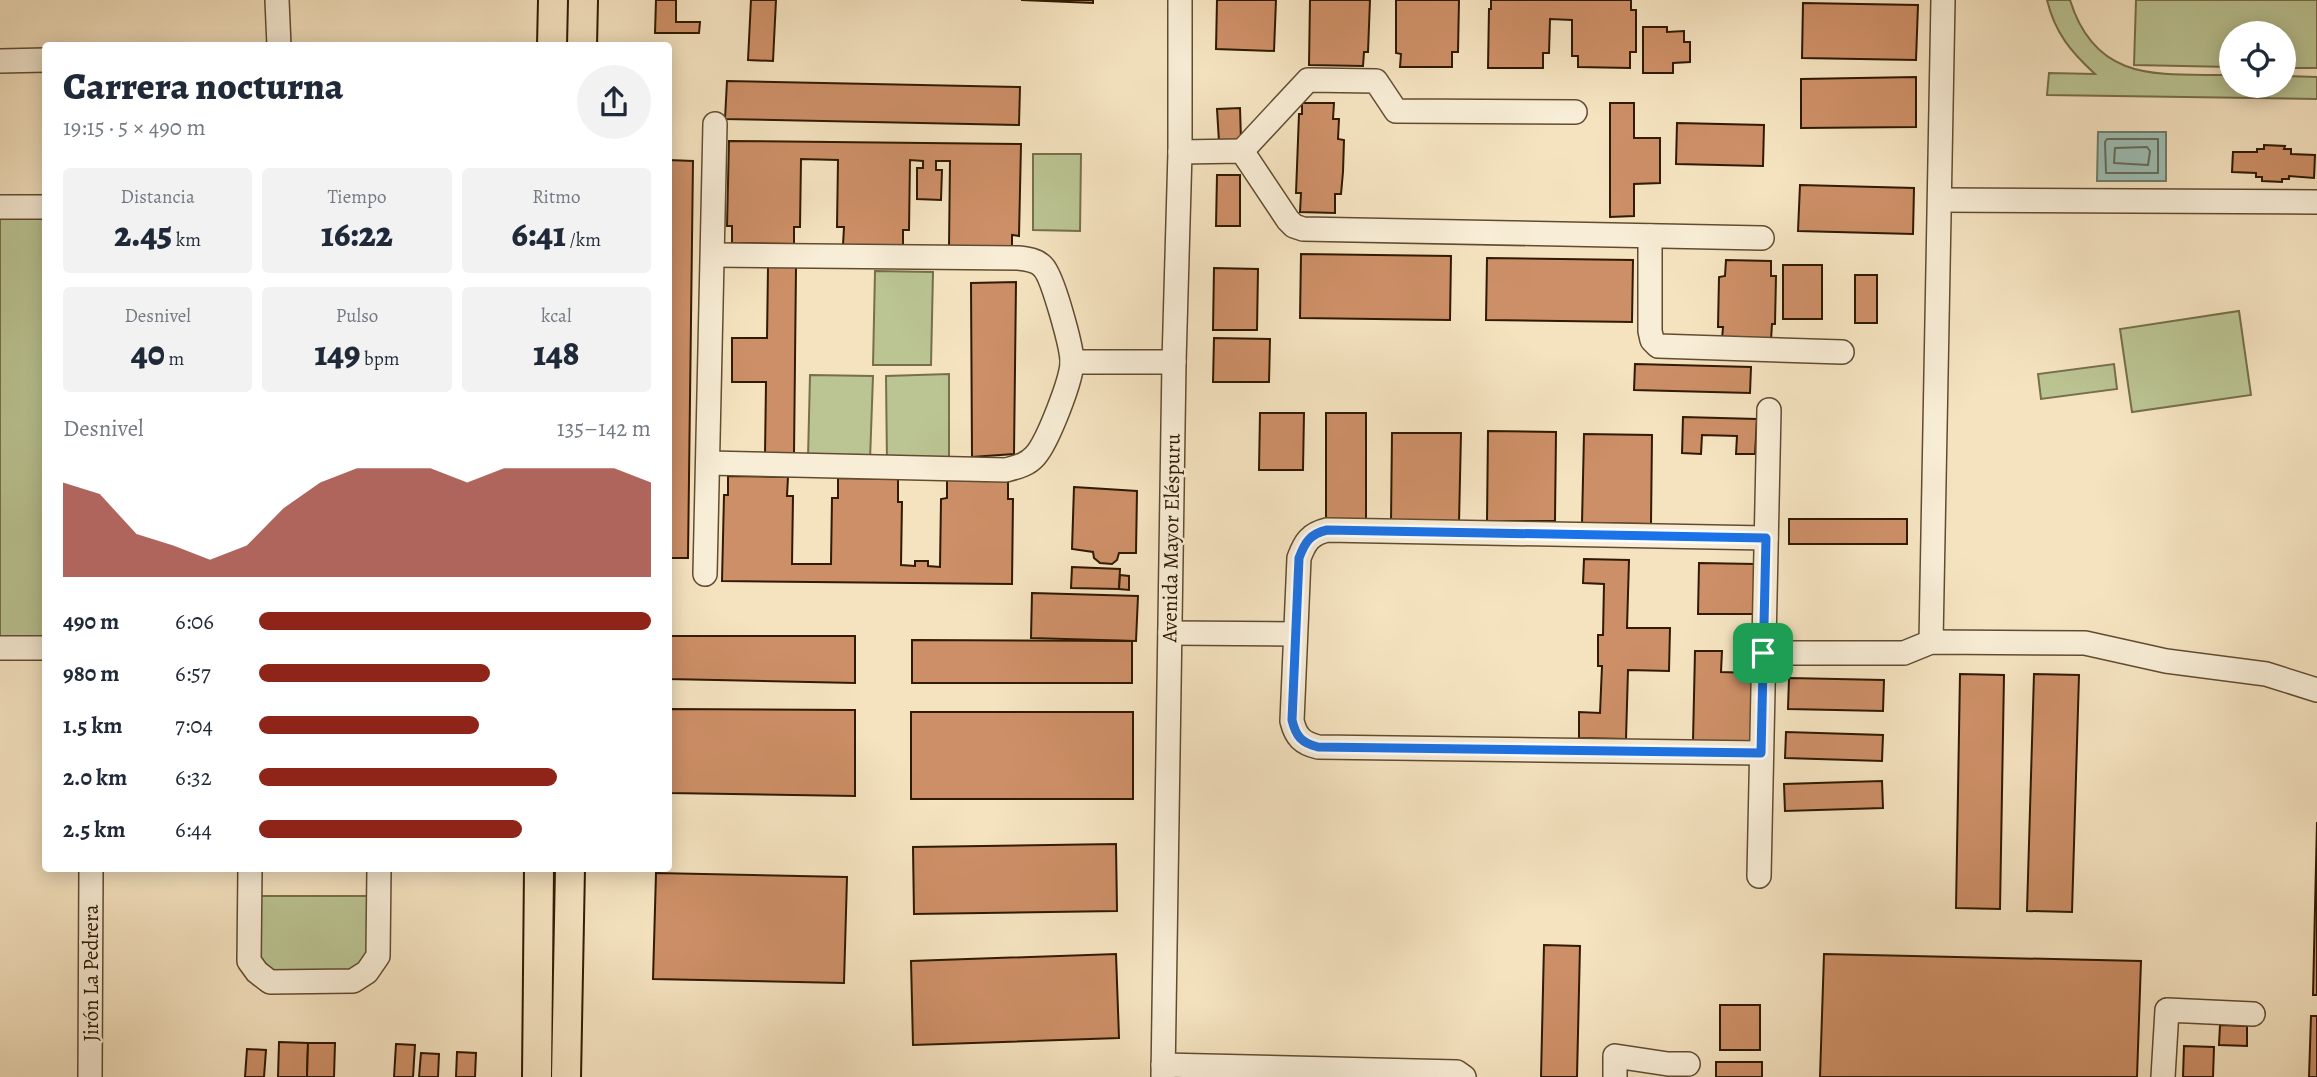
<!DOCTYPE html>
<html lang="es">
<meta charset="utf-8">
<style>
:root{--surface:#fff;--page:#f2f2f3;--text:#1f2937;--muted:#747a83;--accent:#8f2418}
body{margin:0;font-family:Alegreya,serif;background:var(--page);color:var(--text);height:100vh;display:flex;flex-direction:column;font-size:26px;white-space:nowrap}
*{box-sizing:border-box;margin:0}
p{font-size:23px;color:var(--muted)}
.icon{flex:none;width:38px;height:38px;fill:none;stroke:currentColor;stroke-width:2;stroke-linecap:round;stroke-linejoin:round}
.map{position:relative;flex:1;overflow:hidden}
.side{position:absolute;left:42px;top:42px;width:630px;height:830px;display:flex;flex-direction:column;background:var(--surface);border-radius:7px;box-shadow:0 4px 18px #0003}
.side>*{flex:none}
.buttons{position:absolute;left:2219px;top:21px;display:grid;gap:14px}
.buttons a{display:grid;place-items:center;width:77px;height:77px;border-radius:50%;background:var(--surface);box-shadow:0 4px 18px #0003;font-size:35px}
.pin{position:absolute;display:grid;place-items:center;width:60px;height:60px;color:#fff;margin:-30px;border-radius:14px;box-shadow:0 4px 10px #0006}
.round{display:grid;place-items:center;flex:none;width:74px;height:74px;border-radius:37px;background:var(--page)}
.headline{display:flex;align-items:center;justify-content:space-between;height:119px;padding:0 21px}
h1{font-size:38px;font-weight:800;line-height:52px}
.stats{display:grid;grid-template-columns:repeat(3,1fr);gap:10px;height:119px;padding:7px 21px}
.stats div{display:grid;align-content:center;border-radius:7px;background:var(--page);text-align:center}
.stats b{font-size:35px;font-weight:800}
.stats small{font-size:19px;font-weight:400}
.stats p{font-size:19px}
.chart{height:196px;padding:14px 21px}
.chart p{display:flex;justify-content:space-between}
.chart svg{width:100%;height:126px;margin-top:7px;fill:var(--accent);opacity:.7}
ul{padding:0 21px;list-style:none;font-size:23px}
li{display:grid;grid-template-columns:112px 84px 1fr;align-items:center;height:52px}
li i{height:18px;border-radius:9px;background:var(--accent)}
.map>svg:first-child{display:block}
.green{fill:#bbc493;stroke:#766f4a;stroke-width:2}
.water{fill:#9cbeb4;stroke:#717c6c;stroke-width:2}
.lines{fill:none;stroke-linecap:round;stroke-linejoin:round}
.shore{stroke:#666c5a;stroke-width:2}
.building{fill:#cd8f67;stroke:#301a00;stroke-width:2}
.minor-casing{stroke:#614c30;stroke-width:26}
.major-casing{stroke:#301a00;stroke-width:32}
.minor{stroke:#f8edd6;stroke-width:23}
.major{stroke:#f5e3c0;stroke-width:28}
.route-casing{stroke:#fff;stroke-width:14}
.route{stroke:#1a73e8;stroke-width:9}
.labels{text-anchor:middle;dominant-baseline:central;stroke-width:5;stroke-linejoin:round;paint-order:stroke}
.street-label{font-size:21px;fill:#301a00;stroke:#f8edd6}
</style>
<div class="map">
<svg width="2317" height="1077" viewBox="0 0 2317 1077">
<rect width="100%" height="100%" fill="#f5e3c0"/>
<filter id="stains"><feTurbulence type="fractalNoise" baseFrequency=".00286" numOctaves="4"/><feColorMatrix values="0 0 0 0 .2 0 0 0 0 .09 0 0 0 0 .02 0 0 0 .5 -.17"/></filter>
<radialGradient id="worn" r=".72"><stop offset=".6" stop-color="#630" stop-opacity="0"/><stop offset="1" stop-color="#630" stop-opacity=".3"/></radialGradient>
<g class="green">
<path d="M2047,0H2070C2096,84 2160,74 2231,75V86H2284V76L2317,77V99L2047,95L2049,73L2095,74C2071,52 2055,33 2047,0Z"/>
<path d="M2136,0H2317V68H2284V33H2231V67L2134,65Z"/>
<path d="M1033,154H1081L1080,231L1033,230Z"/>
<path d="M0,213L45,214V639H0Z"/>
<path d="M875,271L933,272L931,365H873Z"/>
<path d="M2239,311L2251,395L2132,412L2120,329Z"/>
<path d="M2114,364L2117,389L2041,399L2038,374Z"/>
<path d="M949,374V463L887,464L886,376Z"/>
<path d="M810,375L873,376L870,460L808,458Z"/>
<path d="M260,896H373L370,956L352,975L273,976L257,961Z"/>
</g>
<path class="water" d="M2098,132H2166V181H2097Z"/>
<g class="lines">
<g class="shore">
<path d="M2107,139H2158V173H2106L2105,142Z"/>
<path d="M2147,147L2150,151L2148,165L2114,163L2115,148Z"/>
</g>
</g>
<g class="building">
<path d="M656,0H676V22H700L699,33H655Z"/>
<path d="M751,0H776L773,61L748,60Z"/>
<path d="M1021,0H1093V3Z"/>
<path d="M1217,0H1276L1274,51L1216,49Z"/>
<path d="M1310,0H1370L1368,52H1364L1363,66L1309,65Z"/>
<path d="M1396,0H1459L1458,52H1452V67H1400L1401,54L1396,53Z"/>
<path d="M1491,0H1631V10H1636V52H1630V68L1578,67V56H1572V20L1550,19L1549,53H1543V68H1488L1489,9H1491Z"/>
<path d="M1803,3L1918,5L1916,60L1802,58Z"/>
<path d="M1643,27H1667V32L1684,31V42H1690V62L1673,63V73H1643Z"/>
<path d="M1916,77V127L1801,128V79Z"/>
<path d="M727,81L1020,87L1019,125L725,119Z"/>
<path d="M1302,103H1334L1333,119H1339L1338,139L1344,140L1343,172L1341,194H1335V213L1300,212L1301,193H1296L1299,114H1302Z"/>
<path d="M1610,103H1634V138H1660V183L1634,184V216L1610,217Z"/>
<path d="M1240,108L1241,140L1219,142L1217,109Z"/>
<path d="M1677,123L1764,125L1763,166L1676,164Z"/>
<path d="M729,141L1021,144L1019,236L1012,235V247H949L950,161H936V170H942L941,200L917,199V168H923V161L910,160L909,230H903V246L843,245L844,227H837L838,160L801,159L800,227H794V244L732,243V226H727Z"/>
<path d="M2264,145L2285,146L2284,149H2291V154L2315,155L2314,178L2289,176V179H2282V182L2262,181V177H2256V173L2232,172L2233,152H2257V149H2264Z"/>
<path d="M668,160L693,161L688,558H668Z"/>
<path d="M1217,175H1240V226H1216Z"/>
<path d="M1800,185L1914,188L1913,234L1798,231Z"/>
<path d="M1301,254L1451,256L1450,320L1300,318Z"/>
<path d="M1487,258L1633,260L1632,322L1486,320Z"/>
<path d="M1726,260L1771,261V276H1776L1775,324H1772L1771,340L1722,339L1723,327H1718L1719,277L1725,276Z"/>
<rect x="1783" y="265" width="39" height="54"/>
<path d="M768,267H796L794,455H765L766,382H732V338H767Z"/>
<path d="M1214,268L1258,269L1257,330H1213Z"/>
<rect x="1855" y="275" width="22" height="48"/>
<path d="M1016,282L1014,454L972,457L971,283Z"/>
<path d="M1214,338L1270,339L1269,382H1213Z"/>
<path d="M1635,364L1751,367L1750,393L1634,390Z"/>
<path d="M1260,413H1304L1303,470H1259Z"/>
<path d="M1326,413H1366V521L1326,520Z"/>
<path d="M1683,417L1757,419L1755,454H1736L1737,436L1702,435L1701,454L1682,453Z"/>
<path d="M1488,431L1556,432L1555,521H1487Z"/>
<path d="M1392,433H1461L1459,523L1391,522Z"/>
<path d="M1584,434L1652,435L1651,524L1582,523Z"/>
<path d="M728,476L788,477L787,496H793L792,564H831L832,498H838V478L898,479V502H902L901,565L915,566V561H928V566L940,567L941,499L947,498V479H1008V499H1013L1012,584L722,581L724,495H728Z"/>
<path d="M1074,487L1137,491L1136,553H1119L1117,560L1112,564L1100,563L1094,558L1093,552L1072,549Z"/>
<rect x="1789" y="519" width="118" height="25"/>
<path d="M1584,559L1629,560L1627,628H1670L1669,671L1628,670L1626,739L1579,738V712L1600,713L1602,666H1598V635H1603L1604,584L1583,583Z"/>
<path d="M1699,563L1755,564L1754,614H1698Z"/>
<path d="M1072,567L1120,569L1119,589L1071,588Z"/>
<path d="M1120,575L1129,576V590L1119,589Z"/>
<path d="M1032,593L1138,596L1136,641L1031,638Z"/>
<path d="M668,636H855V683L668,679Z"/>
<path d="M912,640L1132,641V683H912Z"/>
<path d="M1695,651H1722L1721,672L1753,673L1752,741H1693Z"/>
<path d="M1960,674L2004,675L2000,909L1956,908Z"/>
<path d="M2034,674L2079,675L2072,912L2027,911Z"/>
<path d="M1789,678L1884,680L1883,711L1788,709Z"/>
<path d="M668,709L855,710V796L668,793Z"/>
<rect x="911" y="712" width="222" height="87"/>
<path d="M1786,732L1883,735L1882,761L1785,758Z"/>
<path d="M1882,781L1883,808L1785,811L1784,784Z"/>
<path d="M2317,822V995H2313Z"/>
<path d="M1116,844L1117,911L914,914L913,847Z"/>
<path d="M656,873L847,877L844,983L653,979Z"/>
<path d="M1544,945L1580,946L1577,1077H1541Z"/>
<path d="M1116,954L1119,1038L913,1045L911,961Z"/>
<path d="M1824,954L2141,961L2137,1077H1820Z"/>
<rect x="1720" y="1005" width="40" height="45"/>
<path d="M2311,1016H2317V1077H2309Z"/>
<path d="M2220,1025L2247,1026V1046L2219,1045Z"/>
<path d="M279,1042L308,1043L307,1077H278Z"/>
<path d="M308,1043H335L334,1077H307Z"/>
<path d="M396,1044L415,1045L413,1077H394Z"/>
<path d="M2184,1046L2214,1047L2213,1077H2183Z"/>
<path d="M247,1049L266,1050L264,1077H245Z"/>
<path d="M457,1052L476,1053L475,1077H456Z"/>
<path d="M421,1053L439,1054L438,1077H419Z"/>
<rect x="1716" y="1062" width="46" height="15"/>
</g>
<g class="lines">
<g class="minor-casing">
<g id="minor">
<path d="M277,0L279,46"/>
<path d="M0,61L46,60"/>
<path d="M1242,151L1308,80L1376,81L1396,111L1575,112"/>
<path d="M1180,152L1242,151L1288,220L1294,226L1303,229L1762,238"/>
<path d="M1940,200L2317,202"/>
<path d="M0,207H46"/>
<path d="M1650,236V331L1652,340L1658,346L1842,352"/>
<path d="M1072,362H1174"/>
<path d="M708,463L1006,470C1017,467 1027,465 1035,456C1047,443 1073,378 1072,360C1071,345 1053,277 1043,267C1037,260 1028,259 1018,258L713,255"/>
<path d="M705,574L715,124"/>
<path d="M1170,633L1295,634"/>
<path d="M1931,642L1943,0"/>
<path d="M0,648H46"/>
<path d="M1764,653H1904L1931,642L2085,643L2166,661L2266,674L2317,690"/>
<path d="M1761,753L1318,747C1302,743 1296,737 1292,721L1299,558C1305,542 1310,534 1327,530L1766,538"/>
<path d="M250,868L249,961L257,972L270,982L353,981L367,972L378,956L379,868"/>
<path d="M1759,876L1769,410"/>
<path d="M1163,1065L1457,1072L1464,1077"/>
<path d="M90,1077L91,868"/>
<path d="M1163,1077L1174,362L1180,152V0"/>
<path d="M1615,1077V1056L1668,1064H1688"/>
<path d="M2163,1077L2167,1010L2253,1014"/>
</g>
</g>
<g class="major-casing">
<g id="major">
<path d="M552,46L553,0"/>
<path d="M582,46L583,0"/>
<path d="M537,1077L539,868"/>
<path d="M566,1077L570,868"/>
</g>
</g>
<use href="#minor" class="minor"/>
<use href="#major" class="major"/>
</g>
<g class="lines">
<g class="route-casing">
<path id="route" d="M1327,530L1766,538L1761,753L1318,747C1302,743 1296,737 1292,720L1299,558C1305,542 1310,534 1327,530Z"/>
</g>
<use href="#route" class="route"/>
</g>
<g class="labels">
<g class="street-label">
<text transform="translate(1171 538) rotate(-89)">Avenida Mayor Eléspuru</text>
<text transform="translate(91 973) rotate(-90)">Jirón La Pedrera</text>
</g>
</g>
<rect width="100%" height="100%" filter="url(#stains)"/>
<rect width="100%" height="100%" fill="url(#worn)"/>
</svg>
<div class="buttons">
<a><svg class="icon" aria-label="locate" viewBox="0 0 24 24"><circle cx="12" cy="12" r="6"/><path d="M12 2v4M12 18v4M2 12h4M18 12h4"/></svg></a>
</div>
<div class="pin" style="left:1763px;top:653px;background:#1e9e55"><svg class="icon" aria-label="arrive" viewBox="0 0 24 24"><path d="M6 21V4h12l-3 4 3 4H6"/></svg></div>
<section class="side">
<div class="headline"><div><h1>Carrera nocturna</h1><p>19:15 · 5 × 490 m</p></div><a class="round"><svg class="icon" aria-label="share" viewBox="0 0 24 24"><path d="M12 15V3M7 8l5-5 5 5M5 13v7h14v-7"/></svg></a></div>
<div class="stats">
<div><p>Distancia</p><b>2.45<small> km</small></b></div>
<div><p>Tiempo</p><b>16:22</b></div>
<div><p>Ritmo</p><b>6:41<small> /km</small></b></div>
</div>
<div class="stats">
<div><p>Desnivel</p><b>40<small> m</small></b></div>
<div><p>Pulso</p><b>149<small> bpm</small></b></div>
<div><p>kcal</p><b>148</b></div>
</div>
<div class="chart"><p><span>Desnivel</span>135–142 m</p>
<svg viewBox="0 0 160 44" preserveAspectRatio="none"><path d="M0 44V11L10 15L20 29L30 33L40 38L50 33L60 20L70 11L80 6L90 6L100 6L110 11L120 6L130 6L140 6L150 6L160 11V44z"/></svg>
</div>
<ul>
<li><b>490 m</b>6:06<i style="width:100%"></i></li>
<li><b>980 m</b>6:57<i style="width:59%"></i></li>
<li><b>1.5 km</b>7:04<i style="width:56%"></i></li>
<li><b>2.0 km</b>6:32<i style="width:76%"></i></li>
<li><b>2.5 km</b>6:44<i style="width:67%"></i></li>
</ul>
</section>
</div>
